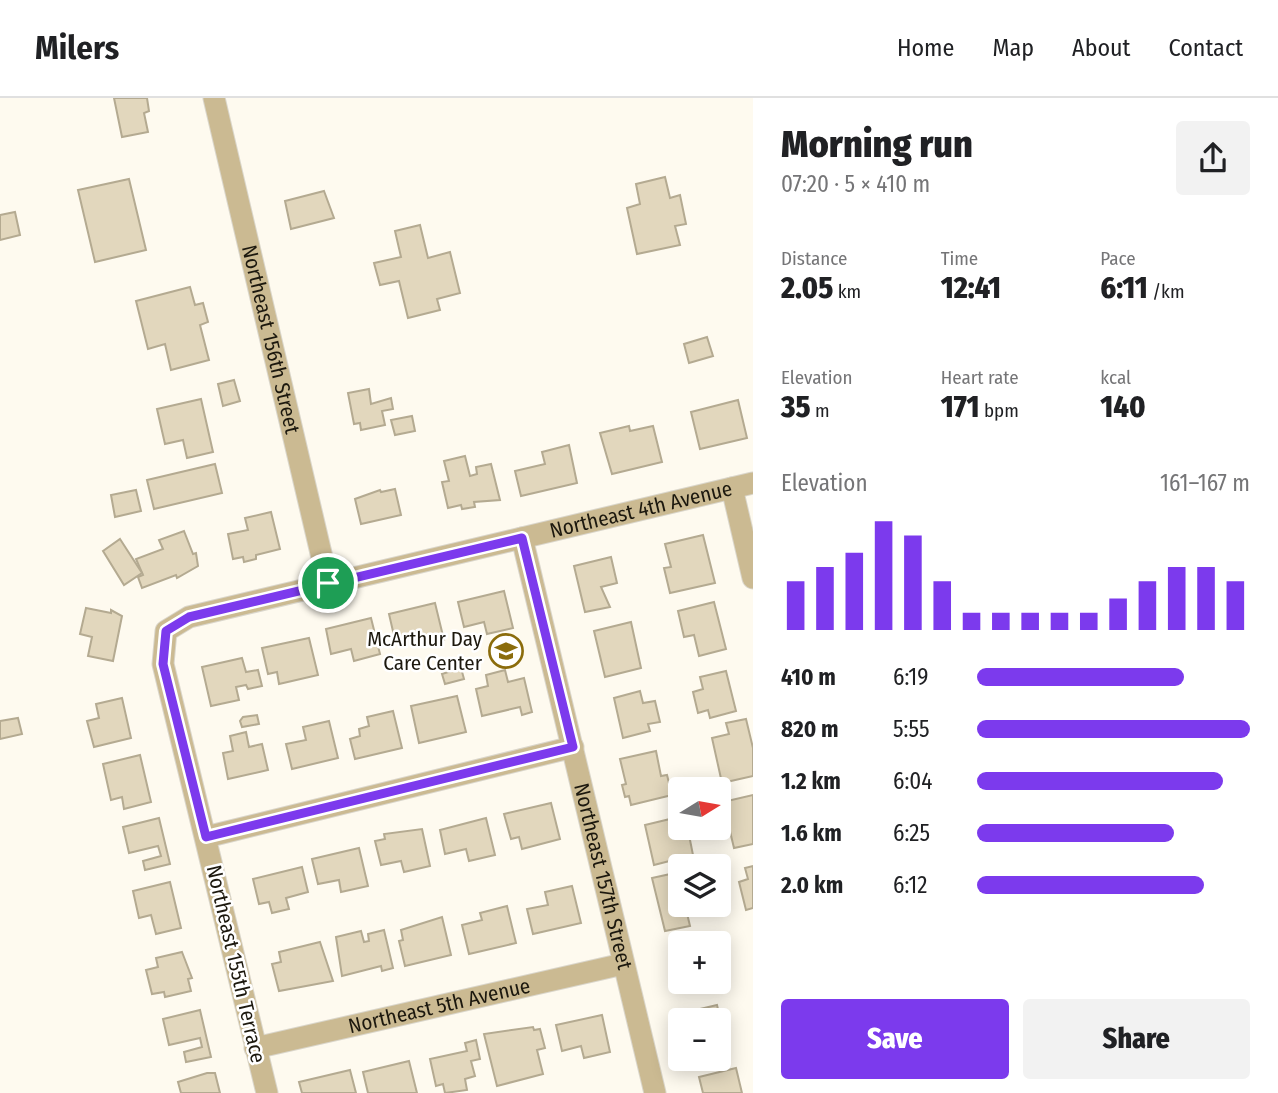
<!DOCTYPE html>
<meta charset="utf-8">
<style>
:root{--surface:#fff;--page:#f2f2f2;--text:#202124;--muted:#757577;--line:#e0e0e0;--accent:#7c3aed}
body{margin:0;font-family:"Fira Sans Condensed",sans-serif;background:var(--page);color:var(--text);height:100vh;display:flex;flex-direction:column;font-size:26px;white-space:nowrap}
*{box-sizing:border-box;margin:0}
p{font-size:23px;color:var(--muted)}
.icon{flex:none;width:38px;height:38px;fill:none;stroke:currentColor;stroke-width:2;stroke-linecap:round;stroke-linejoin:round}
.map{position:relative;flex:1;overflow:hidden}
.side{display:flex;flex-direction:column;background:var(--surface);width:525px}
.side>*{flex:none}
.needle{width:46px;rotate:79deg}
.fabs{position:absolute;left:668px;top:679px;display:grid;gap:14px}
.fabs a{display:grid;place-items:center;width:63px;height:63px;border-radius:7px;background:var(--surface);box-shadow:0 4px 18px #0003;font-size:35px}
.pin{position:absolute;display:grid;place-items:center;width:60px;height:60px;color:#fff;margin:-30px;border:4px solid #fff;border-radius:50%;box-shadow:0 2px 7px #0007}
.round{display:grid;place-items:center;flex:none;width:74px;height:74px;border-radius:7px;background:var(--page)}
.overview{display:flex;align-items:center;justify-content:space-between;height:119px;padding:0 28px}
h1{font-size:38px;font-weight:800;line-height:52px}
.stats{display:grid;grid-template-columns:repeat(3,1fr);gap:10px;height:119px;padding:7px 28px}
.stats div{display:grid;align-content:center}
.stats b{font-size:30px;font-weight:800}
.stats small{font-size:19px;font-weight:400}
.stats p{font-size:19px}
.chart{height:196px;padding:14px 28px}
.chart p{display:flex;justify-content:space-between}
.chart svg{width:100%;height:126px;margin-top:7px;stroke:var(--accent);stroke-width:6}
.button{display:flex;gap:14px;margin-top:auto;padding:14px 28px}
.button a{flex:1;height:80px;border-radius:7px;background:var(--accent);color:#fff;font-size:28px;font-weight:800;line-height:80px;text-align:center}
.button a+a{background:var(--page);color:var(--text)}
ul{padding:0 28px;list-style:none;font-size:23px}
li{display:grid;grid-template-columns:112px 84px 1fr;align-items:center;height:52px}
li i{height:18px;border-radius:9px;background:var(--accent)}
header{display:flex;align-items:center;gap:42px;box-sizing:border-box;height:98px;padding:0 35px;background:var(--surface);border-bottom:2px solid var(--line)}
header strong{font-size:33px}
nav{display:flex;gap:38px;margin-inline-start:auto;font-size:24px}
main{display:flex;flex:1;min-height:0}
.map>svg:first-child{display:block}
.building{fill:#e2d7bd;stroke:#b4aa91;stroke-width:2}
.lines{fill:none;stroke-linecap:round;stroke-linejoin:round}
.minor-casing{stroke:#dad6cb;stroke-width:23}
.minor{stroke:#cbba92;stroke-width:21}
.route-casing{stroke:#fff;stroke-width:14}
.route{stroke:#7c3aed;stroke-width:9}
.labels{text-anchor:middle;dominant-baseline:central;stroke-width:5;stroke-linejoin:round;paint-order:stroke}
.street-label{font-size:21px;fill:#1c180e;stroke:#fff}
.poi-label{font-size:21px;fill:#1c180e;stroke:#fff;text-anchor:end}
</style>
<header>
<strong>Milers</strong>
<nav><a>Home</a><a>Map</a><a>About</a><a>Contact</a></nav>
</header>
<main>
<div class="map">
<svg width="753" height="995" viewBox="0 0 753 995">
<rect width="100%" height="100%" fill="#fefaef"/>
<g class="building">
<path d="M114,0H147L149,13L144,15L148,34L122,39Z"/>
<path d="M665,79L670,100L680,97L686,126L675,128L680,147L637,156L627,110L640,106L636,86Z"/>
<path d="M129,81L146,152L95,164L78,92Z"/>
<path d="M324,93L334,120L291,131L285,103Z"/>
<path d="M15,114L20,137L0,142V117Z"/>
<path d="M420,127L428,160L450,154L460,195L437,201L440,212L408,220L399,183L380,187L374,165L401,159L395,133Z"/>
<path d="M190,189L195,207L203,205L208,224L200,227L209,262L171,272L165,246L148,251L136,203Z"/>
<path d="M707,239L713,258L689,265L684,246Z"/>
<path d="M234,282L240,303L223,308L218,286Z"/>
<path d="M369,291L371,306L391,300L393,311L382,313L385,327L361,332L360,325L354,326L348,295Z"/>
<path d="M201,301L213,354L187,360L183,342L165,346L157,311Z"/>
<path d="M738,302L747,340L700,351L691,314Z"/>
<path d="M412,318L415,333L395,337L391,322Z"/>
<path d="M629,328L630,333L653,328L662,364L612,376L600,335Z"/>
<path d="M569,347L577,385L521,398L515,373L545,366L542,354Z"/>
<path d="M465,358L470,378L477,376L476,369L491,366L500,402L474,404L475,409L462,411L461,407L448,410L442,384L449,383L444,363Z"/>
<path d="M215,366L222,395L154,411L147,382Z"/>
<path d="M395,391L401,417L361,426L355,401L380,392L381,394Z"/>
<path d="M136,392L141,413L115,419L111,397Z"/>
<path d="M271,414L280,451L256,457V461L244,464L243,459L233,461L228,436L248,432L245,420Z"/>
<path d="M184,433L193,456L196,455L198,468L177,480L176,477L142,490L138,479L143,477L136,461L163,451L159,442Z"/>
<path d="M703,437L715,485L670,495L664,470L671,469L665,446Z"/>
<path d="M120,441L142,475L124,487L103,453Z"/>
<path d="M611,459L617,485L601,489L610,509L585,514L574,468Z"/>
<path d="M504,493L513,530L487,536L484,524L464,529L458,504Z"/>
<path d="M714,504L726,551L699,558L694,537L684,539L678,513Z"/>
<path d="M435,505L444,542L417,548L415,537L395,542L389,516Z"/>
<path d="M86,510L111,515V512L122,518L113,563L88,558L92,539L80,536Z"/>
<path d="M371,520L380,556L354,563L351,551L331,556L326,531Z"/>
<path d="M631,524L641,570L605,579L594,533Z"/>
<path d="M309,540L318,577L279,586L277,574L268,576L262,550Z"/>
<path d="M242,560L246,574L258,572L262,588L248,591L246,587L236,589L239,602L211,608L202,569Z"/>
<path d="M461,570L464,581L445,586L442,576Z"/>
<path d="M505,572L508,584L524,580L532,614L522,617L520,609L482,618L476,591L488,588L486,577Z"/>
<path d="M726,573L736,613L710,620L708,612L698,615L693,594L703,591L700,579Z"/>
<path d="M640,593L643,605L655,603L660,624L648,626L650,633L623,640L614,600Z"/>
<path d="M457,598L466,634L419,645L411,608Z"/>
<path d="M122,600L131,640L94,649L87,623L99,620L96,606Z"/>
<path d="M393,613L402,650L355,661L350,641L360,638L359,631L369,628L367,619Z"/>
<path d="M257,617L259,626L242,629L240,623L243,619Z"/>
<path d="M18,620L22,636L0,641V623Z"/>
<path d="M746,621L753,650V678L722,685L712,640L729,636L726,625Z"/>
<path d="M329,623L338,660L292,671L286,646L306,642L303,629Z"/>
<path d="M246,634L249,649L262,646L268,672L228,681L223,655L233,653L230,638Z"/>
<path d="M656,653L661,678L667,677L672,697L631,707L629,698L625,699L622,687L626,686L620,661Z"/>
<path d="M140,657L151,704L124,711L122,699L111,702L103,666Z"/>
<path d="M753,697V746L734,750L723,704Z"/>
<path d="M551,705L560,741L522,751L519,739L511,741L504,716Z"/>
<path d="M159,720L170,766L145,772L143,763L161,758L158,748L129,755L123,729Z"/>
<path d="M486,720L495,757L469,763L466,751L445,756L440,732Z"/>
<path d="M670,721L674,735L688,732L693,757L654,767L645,727Z"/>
<path d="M422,731L430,768L404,774L401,763L381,767L375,743L385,741L384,736Z"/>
<path d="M359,750L368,788L341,794L339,782L318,786L312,761Z"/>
<path d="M753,768V810L746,812L739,784L748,781L745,770Z"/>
<path d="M302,769L308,794L286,800L289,811L272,815L269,804L259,806L253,781Z"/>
<path d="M675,775L677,782L681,781V807H687H685L690,828L665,833L652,780Z"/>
<path d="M170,784L181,830L156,836L151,817L139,820L133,793Z"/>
<path d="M572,788L581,825L533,836L527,811L548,807L545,794Z"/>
<path d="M507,808L516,845L469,856L462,827L482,822L480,815Z"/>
<path d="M442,819L451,857L405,868L399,843L403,842L401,832Z"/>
<path d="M384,832L393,870L382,873L381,868L342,878L336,839L361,833L364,844L369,843L368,836Z"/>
<path d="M687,839L688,845H681V880L672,842Z"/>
<path d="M320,844L333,883L279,893L272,866L281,864L279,854Z"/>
<path d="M182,854L192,880L188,881L191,893L165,899L164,894L152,896L146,872L158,869L156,860Z"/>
<path d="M682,884H709L710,888L684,894Z"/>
<path d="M717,907L723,933L719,934V922H681L679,916Z"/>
<path d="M200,912L211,959L186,964L184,954L202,949L200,940L169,947L163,921Z"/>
<path d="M602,917L610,954L584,960L581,948L562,953L556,927Z"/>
<path d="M533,929L534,932L540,931L545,950L537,952L543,976L497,988L484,936Z"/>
<path d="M476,942L480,961L471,963L475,978L465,981L467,992L445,995L443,986L436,988L430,961L467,953L465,945Z"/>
<path d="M409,963L417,995H368L363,974Z"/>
<path d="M736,970L742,995H703L699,979Z"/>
<path d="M350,972L356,995H302L299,984Z"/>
<path d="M207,975H215L220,995H181L178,984Z"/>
</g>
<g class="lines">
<g class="minor-casing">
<g id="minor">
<path id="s1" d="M214,0L328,485"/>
<path d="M732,390L753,480"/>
<path id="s2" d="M522,440L655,995"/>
<path d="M206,739L573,649"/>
<path id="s3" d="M255,950L623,866"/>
<path id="s4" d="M267,995L163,566L166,533L189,519L753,385"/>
</g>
</g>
<use href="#minor" class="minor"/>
</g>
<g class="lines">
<g class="route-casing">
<path id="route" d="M522,440L573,649L206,739L163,566L166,533L189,519Z"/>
</g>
<use href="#route" class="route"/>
</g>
<defs>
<g id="school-ring" transform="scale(1.75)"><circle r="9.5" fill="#fff" stroke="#8b6c0c" stroke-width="1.5"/><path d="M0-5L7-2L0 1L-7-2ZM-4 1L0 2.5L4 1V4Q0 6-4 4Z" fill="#8b6c0c"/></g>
</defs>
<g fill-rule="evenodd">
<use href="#school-ring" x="506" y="553"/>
</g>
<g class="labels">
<g class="street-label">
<text stroke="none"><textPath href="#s1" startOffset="248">Northeast 156th Street</textPath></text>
<text stroke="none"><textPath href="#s4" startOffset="966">Northeast 4th Avenue</textPath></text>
<text stroke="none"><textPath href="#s2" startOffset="348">Northeast 157th Street</textPath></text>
<text transform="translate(236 866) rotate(77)">Northeast 155th Terrace</text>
<text stroke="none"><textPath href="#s3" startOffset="189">Northeast 5th Avenue</textPath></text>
</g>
<g class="poi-label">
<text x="482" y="541">McArthur Day<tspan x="482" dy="24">Care Center</tspan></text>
</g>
</g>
</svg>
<div class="fabs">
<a><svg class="needle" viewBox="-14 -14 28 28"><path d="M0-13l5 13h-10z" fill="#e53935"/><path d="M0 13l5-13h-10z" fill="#757577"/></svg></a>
<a><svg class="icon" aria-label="layers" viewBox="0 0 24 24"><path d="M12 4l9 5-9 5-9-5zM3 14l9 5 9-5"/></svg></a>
<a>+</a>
<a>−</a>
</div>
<div class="pin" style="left:328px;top:485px;background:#1e9e55"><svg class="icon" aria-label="arrive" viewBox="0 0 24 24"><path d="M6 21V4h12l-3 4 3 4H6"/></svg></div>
</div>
<section class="side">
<div class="overview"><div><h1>Morning run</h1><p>07:20 · 5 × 410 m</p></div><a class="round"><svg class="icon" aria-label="share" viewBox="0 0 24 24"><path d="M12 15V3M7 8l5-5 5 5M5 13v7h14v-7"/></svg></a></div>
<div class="stats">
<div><p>Distance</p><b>2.05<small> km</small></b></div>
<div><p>Time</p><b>12:41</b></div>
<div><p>Pace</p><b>6:11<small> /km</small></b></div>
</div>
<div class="stats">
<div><p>Elevation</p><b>35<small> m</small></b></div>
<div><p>Heart rate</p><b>171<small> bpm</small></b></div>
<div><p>kcal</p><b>140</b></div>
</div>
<div class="chart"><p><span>Elevation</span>161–167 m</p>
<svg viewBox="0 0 160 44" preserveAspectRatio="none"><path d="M5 44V27M15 44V22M25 44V17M35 44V6M45 44V11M55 44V27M65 44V38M75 44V38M85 44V38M95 44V38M105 44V38M115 44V33M125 44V27M135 44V22M145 44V22M155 44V27"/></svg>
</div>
<ul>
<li><b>410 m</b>6:19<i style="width:76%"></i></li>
<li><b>820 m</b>5:55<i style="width:100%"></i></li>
<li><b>1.2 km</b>6:04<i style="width:90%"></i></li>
<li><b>1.6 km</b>6:25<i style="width:72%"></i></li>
<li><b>2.0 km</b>6:12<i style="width:83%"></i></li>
</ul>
<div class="button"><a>Save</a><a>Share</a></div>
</section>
</main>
